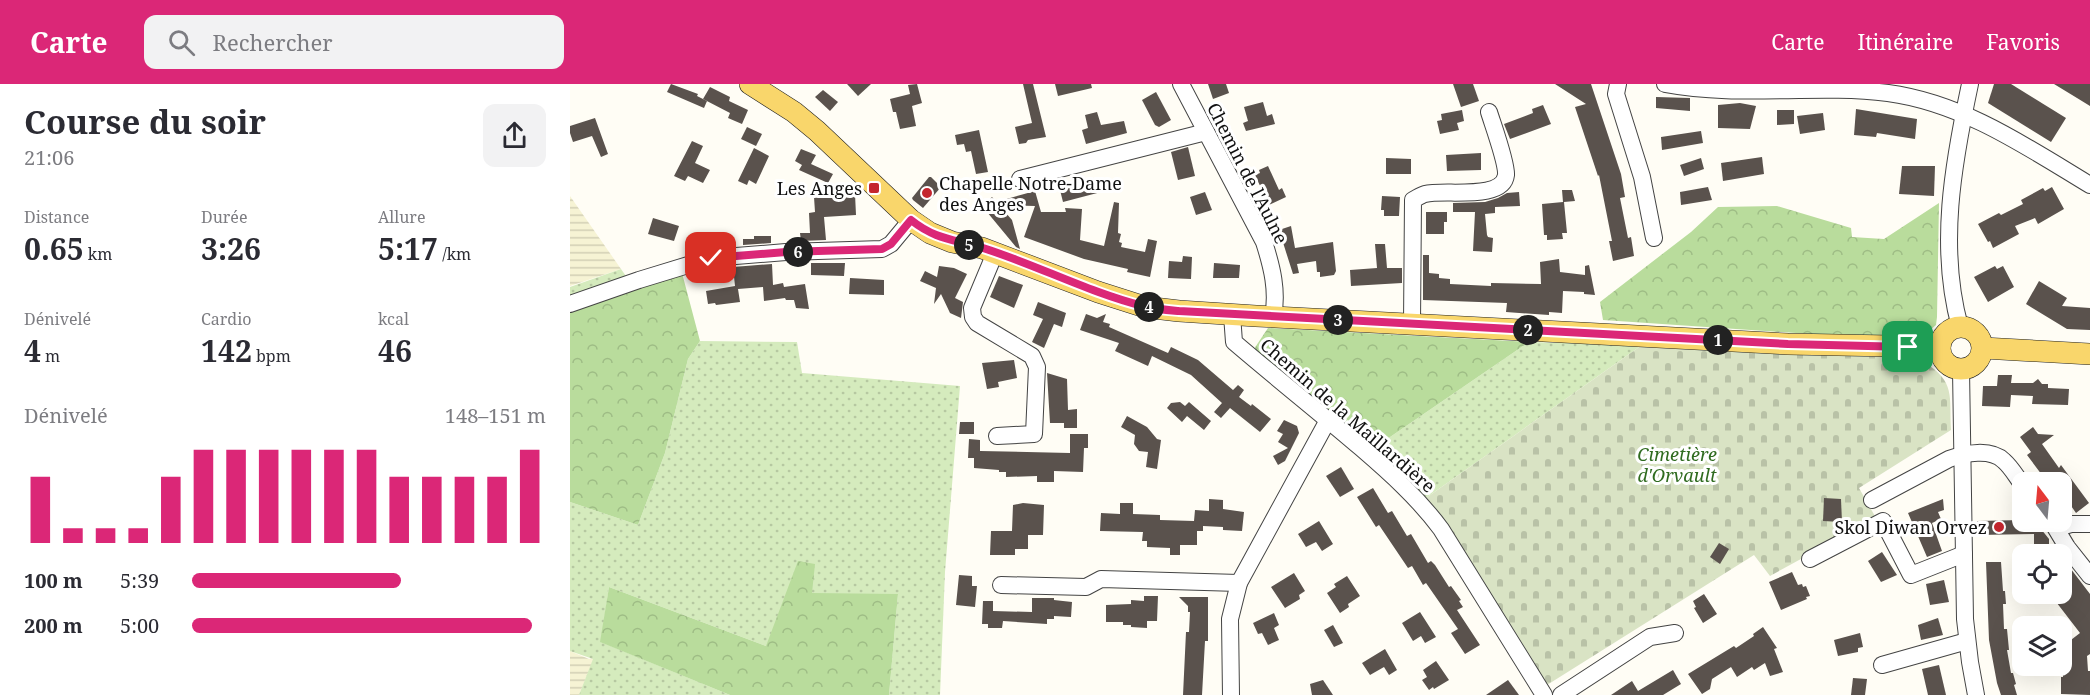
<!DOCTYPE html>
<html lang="fr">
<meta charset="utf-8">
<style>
:root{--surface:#fff;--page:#f2f2f3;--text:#2b2b33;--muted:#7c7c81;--accent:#db2777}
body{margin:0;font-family:"Noto Serif",serif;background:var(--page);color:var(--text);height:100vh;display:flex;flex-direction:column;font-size:22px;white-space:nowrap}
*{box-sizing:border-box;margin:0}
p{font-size:20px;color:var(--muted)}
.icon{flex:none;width:33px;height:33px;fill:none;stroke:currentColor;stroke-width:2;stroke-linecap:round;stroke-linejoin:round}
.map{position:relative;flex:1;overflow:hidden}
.panel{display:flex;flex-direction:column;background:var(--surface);width:570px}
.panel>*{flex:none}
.needle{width:39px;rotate:344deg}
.tools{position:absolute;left:1442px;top:388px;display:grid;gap:12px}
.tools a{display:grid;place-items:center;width:60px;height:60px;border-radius:12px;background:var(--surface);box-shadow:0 6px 24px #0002;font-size:30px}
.pin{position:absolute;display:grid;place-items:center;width:51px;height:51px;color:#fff;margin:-26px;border-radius:12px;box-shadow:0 3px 9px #0006}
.km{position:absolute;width:30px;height:30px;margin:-15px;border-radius:50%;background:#222;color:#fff;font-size:16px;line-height:30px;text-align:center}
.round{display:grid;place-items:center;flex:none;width:63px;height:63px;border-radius:12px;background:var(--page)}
.summary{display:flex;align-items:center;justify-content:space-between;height:102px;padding:0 24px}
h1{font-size:33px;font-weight:700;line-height:45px}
.figures{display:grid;grid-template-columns:repeat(3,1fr);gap:9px;height:102px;padding:6px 24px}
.figures div{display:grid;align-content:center}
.figures b{font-size:30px;font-weight:700}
.figures small{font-size:16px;font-weight:400}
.figures p{font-size:16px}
.chart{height:168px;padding:12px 24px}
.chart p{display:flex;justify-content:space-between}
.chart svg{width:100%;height:108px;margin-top:6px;stroke:var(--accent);stroke-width:6}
ul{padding:0 24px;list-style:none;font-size:20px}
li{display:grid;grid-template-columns:96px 72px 1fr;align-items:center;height:45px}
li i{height:15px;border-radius:8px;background:var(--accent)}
header{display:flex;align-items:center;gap:36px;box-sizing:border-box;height:84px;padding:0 30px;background:var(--accent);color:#fff}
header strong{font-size:28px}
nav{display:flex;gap:33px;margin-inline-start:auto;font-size:21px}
.search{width:420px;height:54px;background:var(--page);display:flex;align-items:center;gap:15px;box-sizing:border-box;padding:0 21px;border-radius:12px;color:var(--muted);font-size:22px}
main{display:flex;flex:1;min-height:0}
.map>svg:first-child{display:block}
.farmland{fill:url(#farmland-rules)}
.grass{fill:url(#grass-dots)}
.forest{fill:url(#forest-crowns)}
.cemetery{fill:url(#cemetery-stones)}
.building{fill:#5a524d}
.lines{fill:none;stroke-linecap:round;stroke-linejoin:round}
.minor-casing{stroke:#444;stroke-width:18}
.major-casing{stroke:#222;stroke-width:22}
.minor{stroke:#fff;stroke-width:16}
.major{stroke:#f9d66b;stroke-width:21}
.route-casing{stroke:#fff;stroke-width:12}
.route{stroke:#db2777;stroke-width:8}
.poi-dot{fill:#c4262e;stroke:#fff;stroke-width:2}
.labels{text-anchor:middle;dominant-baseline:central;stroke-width:6;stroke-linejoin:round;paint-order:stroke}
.street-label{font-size:18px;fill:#111;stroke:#fff}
.poi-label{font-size:18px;fill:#111;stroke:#fff;text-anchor:end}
.park-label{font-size:18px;font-style:italic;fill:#2f6b1f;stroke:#fff}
</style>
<header>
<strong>Carte</strong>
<div class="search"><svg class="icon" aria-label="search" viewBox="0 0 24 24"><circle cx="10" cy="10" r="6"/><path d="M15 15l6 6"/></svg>Rechercher</div>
<nav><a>Carte</a><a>Itinéraire</a><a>Favoris</a></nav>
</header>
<main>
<section class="panel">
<div class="summary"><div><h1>Course du soir</h1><p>21:06</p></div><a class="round"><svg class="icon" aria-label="share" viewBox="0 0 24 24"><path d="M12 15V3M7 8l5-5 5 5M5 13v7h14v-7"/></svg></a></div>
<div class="figures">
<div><p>Distance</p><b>0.65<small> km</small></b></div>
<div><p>Durée</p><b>3:26</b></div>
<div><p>Allure</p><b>5:17<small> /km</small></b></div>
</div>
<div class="figures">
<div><p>Dénivelé</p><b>4<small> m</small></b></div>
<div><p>Cardio</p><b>142<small> bpm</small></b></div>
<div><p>kcal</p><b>46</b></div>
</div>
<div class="chart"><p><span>Dénivelé</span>148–151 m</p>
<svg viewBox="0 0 160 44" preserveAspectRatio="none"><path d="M5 44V17M15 44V38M25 44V38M35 44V38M45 44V17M55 44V6M65 44V6M75 44V6M85 44V6M95 44V6M105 44V6M115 44V17M125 44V17M135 44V17M145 44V17M155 44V6"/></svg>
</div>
<ul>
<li><b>100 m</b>5:39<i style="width:59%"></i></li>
<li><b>200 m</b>5:00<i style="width:96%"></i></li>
</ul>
</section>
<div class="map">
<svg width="1520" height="611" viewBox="0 0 1520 611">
<defs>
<pattern id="farmland-rules" width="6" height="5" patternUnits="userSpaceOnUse" patternTransform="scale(1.5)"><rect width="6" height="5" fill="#f6f3d4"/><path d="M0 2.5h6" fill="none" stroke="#d2cfb5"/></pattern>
<pattern id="grass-dots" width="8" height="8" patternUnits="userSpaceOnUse" patternTransform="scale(1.5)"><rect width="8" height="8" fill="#d5ebbd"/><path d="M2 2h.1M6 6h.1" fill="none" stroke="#b6c8a1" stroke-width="1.8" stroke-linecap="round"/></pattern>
<pattern id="forest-crowns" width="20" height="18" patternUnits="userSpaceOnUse" patternTransform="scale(1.5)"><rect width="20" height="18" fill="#b9dc9c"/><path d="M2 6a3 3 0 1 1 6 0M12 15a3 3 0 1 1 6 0" fill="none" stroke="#9ebc85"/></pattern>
<pattern id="cemetery-stones" width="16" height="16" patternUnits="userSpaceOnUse" patternTransform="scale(1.5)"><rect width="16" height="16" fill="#d9e3c4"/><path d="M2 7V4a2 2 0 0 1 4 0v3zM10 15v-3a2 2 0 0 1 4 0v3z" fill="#b9c2a7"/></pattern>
</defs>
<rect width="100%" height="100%" fill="#fffdf5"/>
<g class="farmland">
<path d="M0,112L51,185L0,202Z"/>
<path d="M0,567L19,575L24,574L9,611H0Z"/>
</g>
<g class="grass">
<path d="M51,185L65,205L0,227V203Z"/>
<path d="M130,257L227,258L232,289L390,302L375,488L370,611H319L328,510L196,562L39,503L31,558L160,611H9L23,575L0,567V418L68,441L95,369L118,275Z"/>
<path d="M959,258L1072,261L856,414L804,364Z"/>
</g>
<g class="forest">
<path d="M1369,119L1367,233L1366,241L1350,255L1240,250L1033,236L1030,218L1121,148L1148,123L1207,122L1281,144L1282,153L1314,155Z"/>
<path d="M112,189L130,257L118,275L95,369L68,441L0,418V227Z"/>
<path d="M698,244L959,258L804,364L682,268Z"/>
<path d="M228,477L245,480L242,509L328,510L319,611H160L30,558L39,503L196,562Z"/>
</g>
<path class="cemetery" d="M1072,261L1354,275V278C1386,298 1379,312 1381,346L1289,404L1306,434L1200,492L1184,471L977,601L856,414Z"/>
<g class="building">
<path d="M101,0L128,10L127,12L137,17L134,24L97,8Z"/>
<path d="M277,0H301L288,12Z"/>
<path d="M347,0L352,19L342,22L346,42L330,45L326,28H323L320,15L340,10L338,1Z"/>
<path d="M453,0H463L476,53L458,56L456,59L449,60L445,43L462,39Z"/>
<path d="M485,0H521L522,4L488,12Z"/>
<path d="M638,0H656L659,9L643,15Z"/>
<path d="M883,0H903L909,17L891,23Z"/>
<path d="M985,0H1021L1051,90L1055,113L1050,114L1058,154L1061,153L1064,172L1043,177L1039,157H1042L1029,91L1028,92L1005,23L1016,20Z"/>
<path d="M1424,0H1441L1496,34L1481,58L1418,19Z"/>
<path d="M1484,0H1520V22L1507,14Z"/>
<path d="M140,3L160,13L159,17L178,26L172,40L158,34L160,29L133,15Z"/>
<path d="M253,6L268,18L260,27L245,13Z"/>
<path d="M586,8L601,36L589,43L585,41L572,16Z"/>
<path d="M1086,13L1120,14V27L1086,24Z"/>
<path d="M693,18L697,32L702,30L705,40L676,47L673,39L678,37L674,23Z"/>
<path d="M1170,19L1186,22L1180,45L1148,44V21Z"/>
<path d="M973,21L981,40L940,55L934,40L963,29L962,25Z"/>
<path d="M1286,25L1347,35L1345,55L1307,49L1306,53L1284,51Z"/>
<path d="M892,26L894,37L887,39L889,46L870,50L867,37L872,36L871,30Z"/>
<path d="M1207,26H1224V40L1207,41Z"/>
<path d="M527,28L531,41L554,37L557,49L516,60L512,46L518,44L515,31Z"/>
<path d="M1253,29L1255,46L1230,50L1227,32Z"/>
<path d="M25,34L38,70L31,73L22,52L3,58L0,49V42Z"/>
<path d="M177,43L192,50L186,62L171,55Z"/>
<path d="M409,46L418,88L406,90L401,67L396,68L394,60L387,61L385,51Z"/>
<path d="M1131,47L1133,59L1092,66L1091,53Z"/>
<path d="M122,57L133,62L125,79L140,86L133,99L118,92L115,97L104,92Z"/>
<path d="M618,63L625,92L608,96L601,68Z"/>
<path d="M184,64L199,72L186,100L179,96L177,101L168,97Z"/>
<path d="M231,65L246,71L241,80L263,90L258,99L229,86L232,81L225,77Z"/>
<path d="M911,69V86L877,87L876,71Z"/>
<path d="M1192,73L1194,90L1153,97L1151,79Z"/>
<path d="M816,74L841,75V90H816Z"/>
<path d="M1131,74L1134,85L1114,92L1110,81Z"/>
<path d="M698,82L709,106L712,104L716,113L699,121L685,91L690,89L689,86Z"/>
<path d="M1332,82H1365L1364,112L1329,110Z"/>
<path d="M359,93H361L371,103L353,124L343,116L342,114Z"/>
<path d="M518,94V96L525,94L531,108L493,118L489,102Z"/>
<path d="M1138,103L1142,116L1111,121L1110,108Z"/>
<path d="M1482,103L1494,125L1468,140L1465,134L1445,142L1449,150L1423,164L1420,157L1418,158L1408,140L1429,129L1431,131L1453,120L1451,116L1473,104L1475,107Z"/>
<path d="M992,106H1002L1005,117L994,118L997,149H992L993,155L977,156V151H974L972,120L993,118Z"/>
<path d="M465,107L471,128H496L495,124L512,125L510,156L534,162L544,118L549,119L548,149L551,150L549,158L552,159L551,163L575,168L578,155L587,157L580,193L557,188L558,185L514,175L454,153L465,122L429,121L442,136L450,165L446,163L417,128L419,125L415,120L422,113L426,118Z"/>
<path d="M635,108L642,126L626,131L620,113Z"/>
<path d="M949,108L950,122L925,123V129L915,130L917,151L918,153L923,154L922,168L903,167L905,128H883V119L915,118L928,114L937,109Z"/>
<path d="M285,110L286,131L254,133L256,156L231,157L230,149H240L239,129L245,128L244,113Z"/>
<path d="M812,112L830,113L829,132H814V126H811Z"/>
<path d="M856,128H877V138H874V150H856Z"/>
<path d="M83,134L109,142L104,157L78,150Z"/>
<path d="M721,142L725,164L763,158L766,187L764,191L750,193V188H747L746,177L727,180L729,189L723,190L709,146Z"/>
<path d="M184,152H201V159L173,161V155H184Z"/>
<path d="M805,160H815L817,184H832V199L781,202L780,186L807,184Z"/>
<path d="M853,171H859V189L869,190V194L880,195V200L921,202V199L971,200L970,178L989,175L990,188L1015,191V182L1019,181L1025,211L1014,210V208L993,207L992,229L979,228V231L936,228L937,219L853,216Z"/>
<path d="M613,172L622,173L621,195L598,194L599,177L612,178Z"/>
<path d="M241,179H275L274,192L241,191Z"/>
<path d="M644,179L670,181L669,194H643Z"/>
<path d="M202,180L203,201L213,199L214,203L235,200L239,225L226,224L224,216H216L215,214L194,217L193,203L168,205L170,218L146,221L145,219L138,220L136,207L165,202L163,183Z"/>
<path d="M369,182L384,184L397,190L385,214L393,218L391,234L380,229L371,210L364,220L366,204L350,197L355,187L367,193Z"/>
<path d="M1425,182L1427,185L1433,182L1444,203L1418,218L1404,193Z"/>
<path d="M429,192L453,201L444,224L420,213Z"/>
<path d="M280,194L314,196V211L279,210Z"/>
<path d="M1469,197L1497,214L1492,222L1520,224V246L1497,245L1456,220Z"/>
<path d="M468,218L496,229L492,243L484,240L474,264L462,258L473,235L463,231Z"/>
<path d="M516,230L527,234L536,230L533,238L540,240L539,243L598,269L601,263L628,276L663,306L662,307L668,301L674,306L669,313L681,322L682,320L701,335L690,348L660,324L651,334L644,328L652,319L621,291L582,272L578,282L545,267L549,259L510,246Z"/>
<path d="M444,276L447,294L428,298L429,303L417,305L412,279Z"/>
<path d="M477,289L497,295L498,326L507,325V344H494V339H480Z"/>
<path d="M1428,291H1442L1441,299H1463L1468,295L1472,300H1478V304L1499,305L1498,321L1462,320L1463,312L1441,311L1440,323L1412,322L1413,302H1427Z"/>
<path d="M610,318L615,322L619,318L641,337L634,346L617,332L612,338L597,324L601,319Z"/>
<path d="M557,332L577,343L587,355L591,356L587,385L576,383L578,368L569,367L564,360L565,351L551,343Z"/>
<path d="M714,336L727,342L729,349L715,377L708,381L703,372L718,364L708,358L713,350L707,347Z"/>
<path d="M390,338H404V350H389Z"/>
<path d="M1463,343L1468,350L1484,351L1472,360L1489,384L1491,381L1519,419L1506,429L1495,413L1491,416V399H1478L1457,371L1461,368L1450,353Z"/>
<path d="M500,350H518V364H514L513,388L484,387V398H467V392L436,393V388H429V386L404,384V374H398L399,355L410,356V367L500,369Z"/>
<path d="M771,383L784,405L770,413L756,392Z"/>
<path d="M803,404L818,429L822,427L837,452L841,450L858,479L861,477L865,481L879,503L881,502L891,516L889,517L893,523L887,526L910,561L895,570L881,549L888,545L856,499L853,501L842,482L838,484L809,441L806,443L787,413Z"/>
<path d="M1254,414L1271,415L1272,438L1253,437Z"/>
<path d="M639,415L653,416V425L674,428L672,447L653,446V443L633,442V447H627V461H610V471H600V464L577,463V457H572L573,448L530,447L531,429L550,430V419H563V430L590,431V436L624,437L625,426L639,427Z"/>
<path d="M1373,415L1374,426L1368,428L1371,435L1362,439L1372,467L1357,473L1338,429Z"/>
<path d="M453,419L474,421L473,451H458V465H445V471H420L421,447H442L443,421Z"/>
<path d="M1452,436V438L1471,439V445L1479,455V471H1464V450L1407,451V437Z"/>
<path d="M749,437L763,460L752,467L746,458L736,463L728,450Z"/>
<path d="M1149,459L1159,465L1150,480L1140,473Z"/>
<path d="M1312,468L1327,491L1311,498L1298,477Z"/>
<path d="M1491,472L1520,510V570L1517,572L1518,587H1520V611L1491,610V593H1493V565H1497V559L1510,549L1480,510H1491Z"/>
<path d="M1416,478H1431L1433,507H1435L1436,520H1433L1434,545H1437L1439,566H1437L1441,589H1443L1446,600L1444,601L1447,611H1431L1427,599L1419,556Z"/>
<path d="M1222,488L1228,501L1232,500L1233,503L1236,502L1240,512L1236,513L1237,515L1211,526L1199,498Z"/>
<path d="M724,489L735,507L729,511L730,515L715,524L701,503Z"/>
<path d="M389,491L402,492V502H407L405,523L386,521Z"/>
<path d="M777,492L790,512L778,520L779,523L770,529L757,509L766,503L764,500Z"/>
<path d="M1374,496L1379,518L1360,521L1356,500Z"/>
<path d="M1134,510L1147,530L1133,539L1124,524L1126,523L1123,517Z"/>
<path d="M574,512H588L587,537H577V544L561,543V541H553V538H536V521L561,520V516L574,517Z"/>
<path d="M609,513H638V557H635L632,611H613L616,548H619L620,528H618V522Z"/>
<path d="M462,514H484V516L502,518L501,533L484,532V535H477V540L433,537L432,544H418V540H412L413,517H423V527L462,528Z"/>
<path d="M850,528L866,553L855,559L851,552L843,557L832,539Z"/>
<path d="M704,529L709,541L704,544L709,556L698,561L692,549L688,550L683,539Z"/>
<path d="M1368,534L1373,551L1351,556L1348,541Z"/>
<path d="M763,541L773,559L764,563L754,546Z"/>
<path d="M1193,543L1207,564L1204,565L1213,588L1200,592L1195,579L1184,586L1182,583L1167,593L1161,583L1142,595L1140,605L1132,610L1118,590L1164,562L1166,564L1184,552L1183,550Z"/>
<path d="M1290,549L1293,563L1288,564V568L1268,572L1264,556Z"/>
<path d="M815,565L827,586L819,591L814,583L800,591L792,579Z"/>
<path d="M866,577L879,596L864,605L863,603L859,606L852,596L857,593L853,586Z"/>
<path d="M1369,581L1376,611H1358L1352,585Z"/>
<path d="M1103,586L1111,600L1093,611H1041L1062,597L1068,607Z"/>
<path d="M1283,594L1297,595L1295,611H1281Z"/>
<path d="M753,596L763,611H742L740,600Z"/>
<path d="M938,596L949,611H916Z"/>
</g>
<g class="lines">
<g class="minor-casing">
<g id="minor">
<path d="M611,0L694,158C702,183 708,207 703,233"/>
<path d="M1048,0L1046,10L1072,93L1084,154"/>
<path d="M1095,0C1169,14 1245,0 1318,9C1393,19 1457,63 1520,101"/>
<path d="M450,95L636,48"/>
<path d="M425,169L402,224L403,233L407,239L462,272L467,283L464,350L427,352"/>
<path d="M0,220L69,196L141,174L216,168L312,165L321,160L341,136"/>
<path d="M662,231L664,258C706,294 749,328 791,364C820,389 848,414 871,445L974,611"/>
<path d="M842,240L843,116C847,114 851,111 855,110C874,105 933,117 936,91C937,79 923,41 919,28"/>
<path d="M1390,243C1368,163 1383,80 1400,0"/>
<path d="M1391,286L1395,535L1400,578L1406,611"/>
<path d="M1302,416L1379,375C1395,369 1421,364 1434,377C1441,383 1446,392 1452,400"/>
<path d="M1482,438L1497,463L1520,492"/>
<path d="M1487,444L1501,440H1520"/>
<path d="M1240,475L1313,437L1341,491L1394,470"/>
<path d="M431,501L516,503L531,495L669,499"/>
<path d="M1312,581L1397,557"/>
<path d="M661,611L660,535L669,499L758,336"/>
<path d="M991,611L1080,553L1105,549"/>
</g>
</g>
<g class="major-casing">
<g id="major">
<path d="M180,0L224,28L247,47L341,136L360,149L382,158L412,164L528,208L575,223L609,227L686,232L1218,260L1370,263"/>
<circle cx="1391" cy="264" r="21"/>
<path d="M1413,264L1520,270"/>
</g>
</g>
<use href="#minor" class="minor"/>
<use href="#major" class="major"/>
</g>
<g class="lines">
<g class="route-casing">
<path id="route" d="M141,174L216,168L312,165L321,160L341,136C366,156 384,155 413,164C467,181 518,208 573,222C584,225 597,226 609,227L1218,260L1338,263"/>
</g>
<use href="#route" class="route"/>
</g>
<g class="poi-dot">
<rect x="298" y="98" width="12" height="12" rx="3"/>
<circle cx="357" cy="109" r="6"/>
<circle cx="1429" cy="443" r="6"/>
</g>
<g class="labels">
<g class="street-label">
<text transform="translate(678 89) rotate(63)">Chemin de l'Aulne</text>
<text transform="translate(778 331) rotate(41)">Chemin de la Maillardière</text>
</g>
<g class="poi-label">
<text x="369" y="99" text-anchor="start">Chapelle Notre-Dame<tspan x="369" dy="21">des Anges</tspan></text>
<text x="292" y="104">Les Anges</text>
<text x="1417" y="443">Skol Diwan Orvez</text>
</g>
<g class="park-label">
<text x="1107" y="370">Cimetière<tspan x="1107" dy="21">d'Orvault</tspan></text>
</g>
</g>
</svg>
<div class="tools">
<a><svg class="needle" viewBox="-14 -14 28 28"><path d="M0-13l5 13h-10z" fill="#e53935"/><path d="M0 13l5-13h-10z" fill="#7c7c81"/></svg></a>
<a><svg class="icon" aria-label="locate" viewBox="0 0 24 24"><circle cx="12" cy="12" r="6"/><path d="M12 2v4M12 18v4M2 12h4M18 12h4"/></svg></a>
<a><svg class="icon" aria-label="layers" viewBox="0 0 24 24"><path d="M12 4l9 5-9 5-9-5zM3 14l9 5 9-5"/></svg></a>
</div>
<div class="pin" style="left:1338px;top:263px;background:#1e9e55"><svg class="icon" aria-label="arrive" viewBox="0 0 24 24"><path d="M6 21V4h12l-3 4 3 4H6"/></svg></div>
<div class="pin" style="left:141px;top:174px;background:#d93025"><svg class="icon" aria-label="check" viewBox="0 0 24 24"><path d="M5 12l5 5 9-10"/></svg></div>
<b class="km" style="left:1148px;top:256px">1</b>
<b class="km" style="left:958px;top:246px">2</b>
<b class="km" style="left:768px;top:236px">3</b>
<b class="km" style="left:579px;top:223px">4</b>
<b class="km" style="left:399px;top:161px">5</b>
<b class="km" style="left:228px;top:168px">6</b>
</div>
</main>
